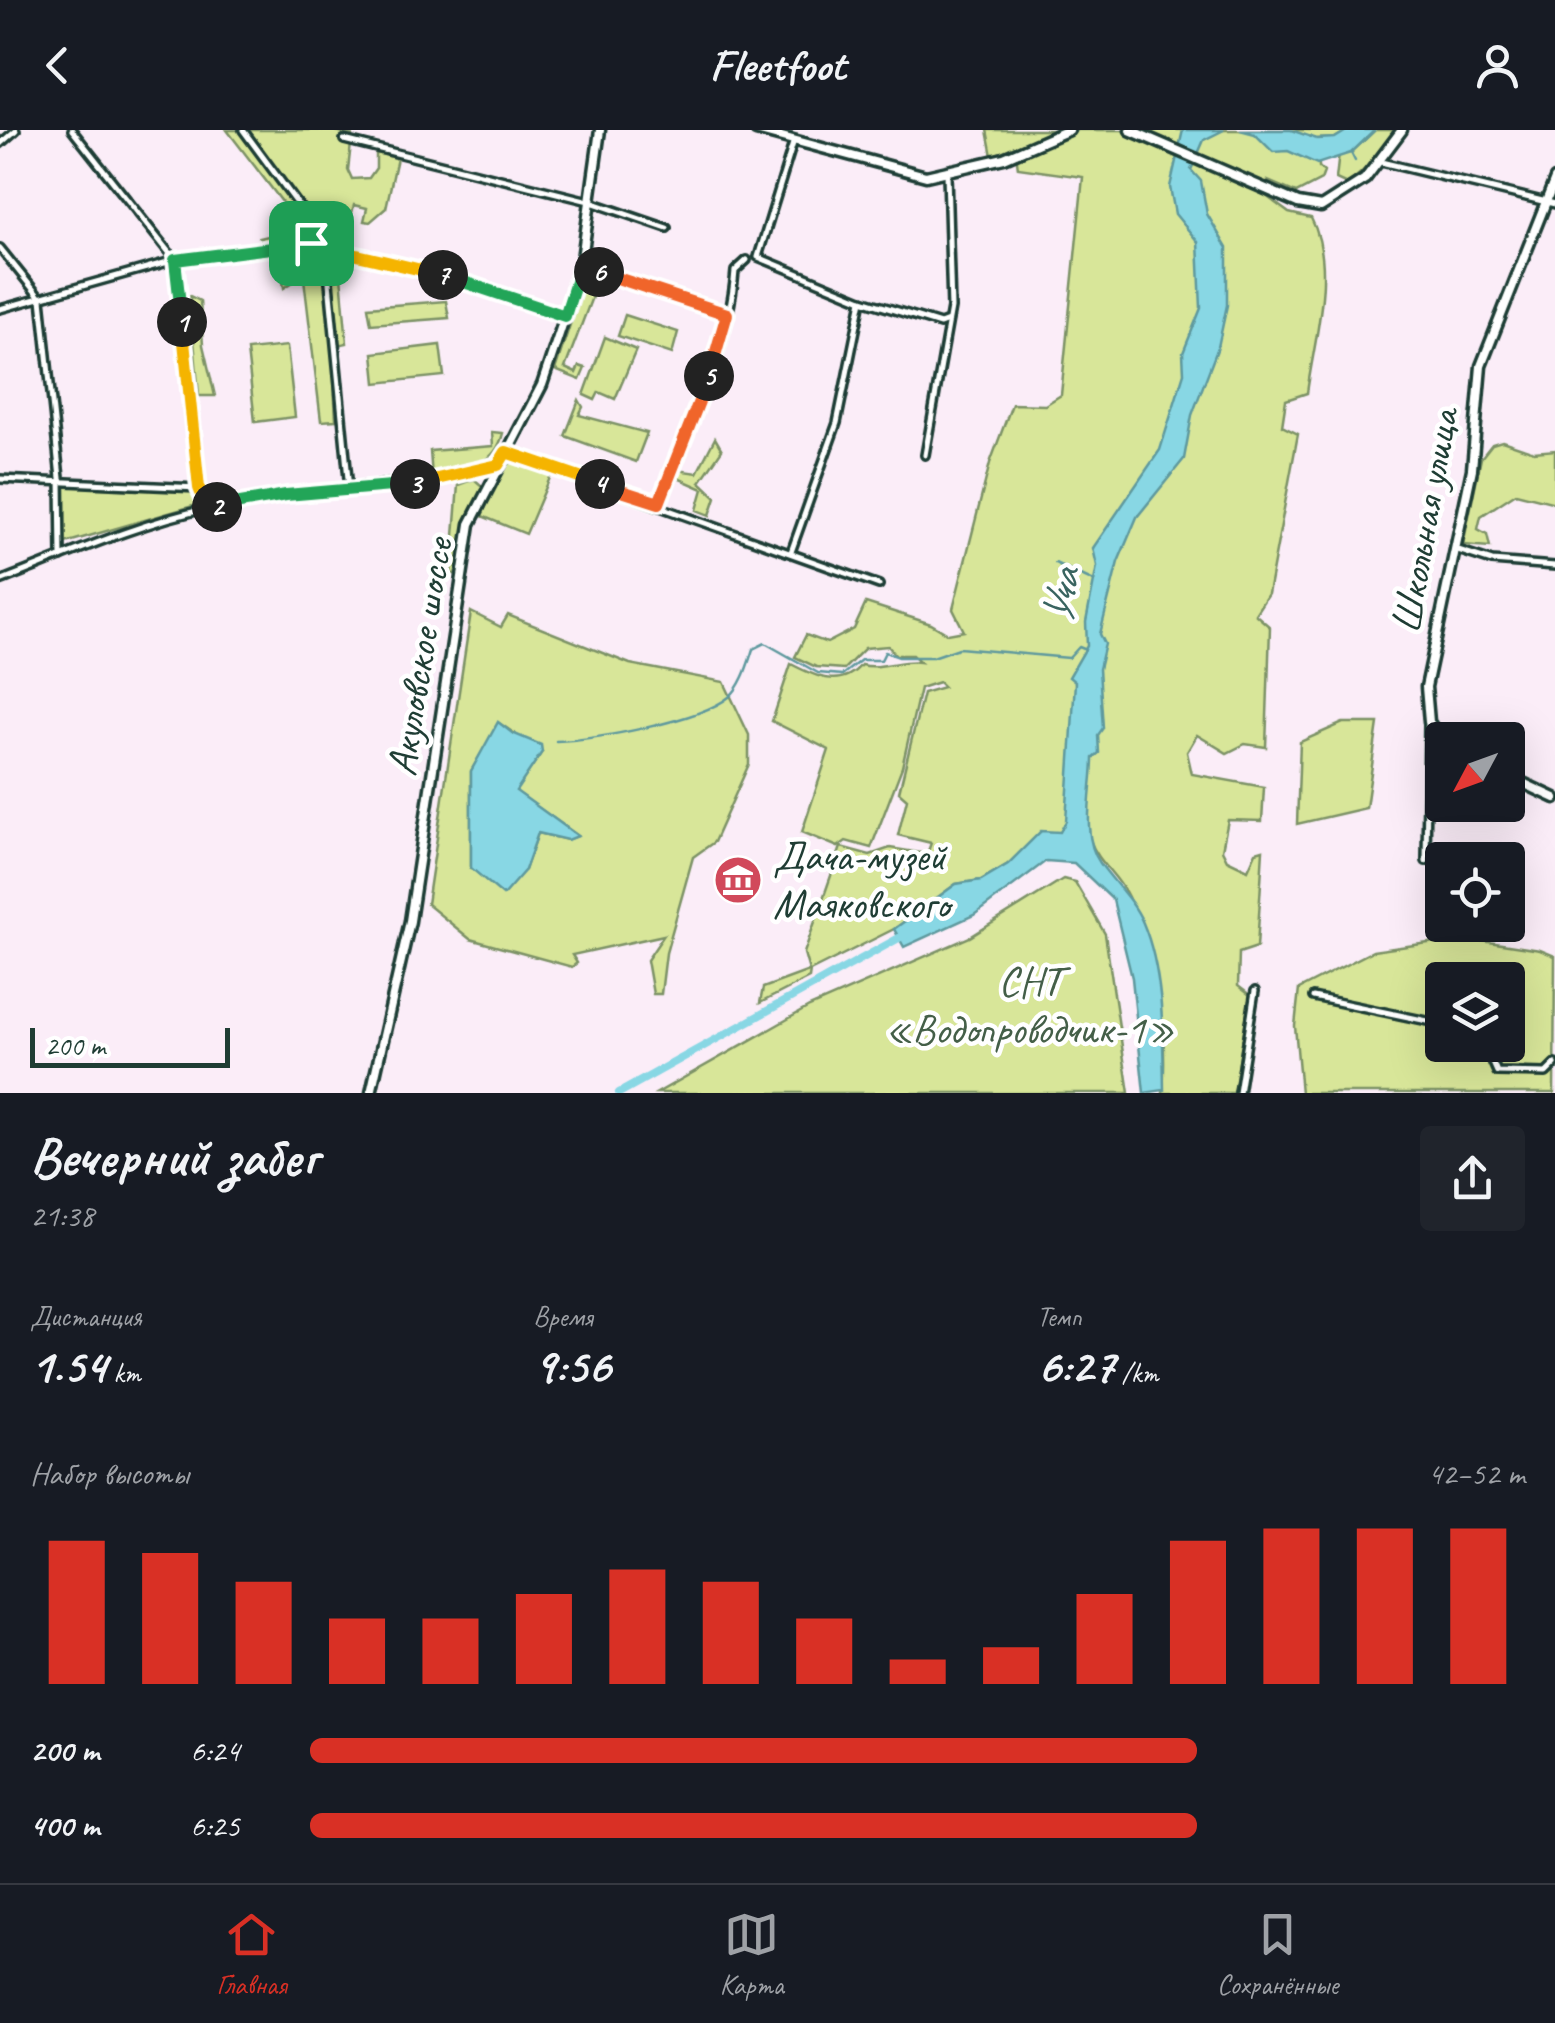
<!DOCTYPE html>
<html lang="ru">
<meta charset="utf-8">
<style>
:root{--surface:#171b24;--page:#20242c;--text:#f1f3f6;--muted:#9ea1a6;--line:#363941;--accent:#d93025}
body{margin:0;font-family:Caveat,sans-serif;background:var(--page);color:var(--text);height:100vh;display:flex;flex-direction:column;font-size:38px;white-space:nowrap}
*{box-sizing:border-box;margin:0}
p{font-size:32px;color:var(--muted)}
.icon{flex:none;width:55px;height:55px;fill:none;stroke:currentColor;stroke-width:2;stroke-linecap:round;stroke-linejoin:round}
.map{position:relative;height:963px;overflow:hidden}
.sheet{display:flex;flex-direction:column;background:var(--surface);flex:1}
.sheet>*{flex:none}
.needle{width:65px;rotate:229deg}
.fabs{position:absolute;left:1425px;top:592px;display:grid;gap:20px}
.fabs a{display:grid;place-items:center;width:100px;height:100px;border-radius:10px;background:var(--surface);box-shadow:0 10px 40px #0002;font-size:50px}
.scale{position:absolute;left:30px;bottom:25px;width:200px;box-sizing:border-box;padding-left:10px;border:5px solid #1f3d34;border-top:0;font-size:28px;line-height:35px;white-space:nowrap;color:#1f3d34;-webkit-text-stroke:8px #fff;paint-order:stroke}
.pin{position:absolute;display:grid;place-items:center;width:85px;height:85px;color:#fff;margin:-42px;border-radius:20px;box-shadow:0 5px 15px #0006}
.km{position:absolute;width:50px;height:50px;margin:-25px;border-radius:50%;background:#222;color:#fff;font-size:28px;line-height:50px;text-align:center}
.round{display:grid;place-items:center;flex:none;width:105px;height:105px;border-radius:10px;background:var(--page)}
.head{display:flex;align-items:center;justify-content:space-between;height:170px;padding:0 30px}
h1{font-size:55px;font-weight:700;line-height:75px}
.metrics{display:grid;grid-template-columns:repeat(3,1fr);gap:15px;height:170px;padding:10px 30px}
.metrics div{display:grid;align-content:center}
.metrics b{font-size:50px;font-weight:700}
.metrics small{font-size:28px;font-weight:400}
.metrics p{font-size:28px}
.chart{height:280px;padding:20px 30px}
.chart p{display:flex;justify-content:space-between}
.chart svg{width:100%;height:180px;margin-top:10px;stroke:var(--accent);stroke-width:6}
ul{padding:0 30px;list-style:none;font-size:32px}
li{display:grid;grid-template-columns:160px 120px 1fr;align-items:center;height:75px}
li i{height:25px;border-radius:12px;background:var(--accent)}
header{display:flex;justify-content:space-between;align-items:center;height:130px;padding:0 30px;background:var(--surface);font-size:45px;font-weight:700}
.tab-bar{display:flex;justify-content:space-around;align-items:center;height:140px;border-top:2px solid var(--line);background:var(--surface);font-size:28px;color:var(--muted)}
.tab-bar a{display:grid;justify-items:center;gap:5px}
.tab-bar .current{color:var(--accent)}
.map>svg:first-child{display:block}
.green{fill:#d8e699;stroke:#7c9266;stroke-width:2.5;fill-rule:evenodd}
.water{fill:#88d7e4;stroke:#5e999e;stroke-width:2.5}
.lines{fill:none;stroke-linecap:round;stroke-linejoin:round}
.stream{stroke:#5e999e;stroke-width:2.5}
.canal{stroke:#88d7e4;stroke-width:8}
.street-casing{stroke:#1f3d34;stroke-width:12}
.secondary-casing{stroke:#1f3d34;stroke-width:15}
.street{stroke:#fff;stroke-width:5}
.secondary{stroke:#fff;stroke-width:8}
.split-1-casing{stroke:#fff;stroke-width:20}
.split-2-casing{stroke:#fff;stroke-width:20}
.split-3-casing{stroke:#fff;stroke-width:20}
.split-4-casing{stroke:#fff;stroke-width:20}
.split-5-casing{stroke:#fff;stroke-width:20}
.split-6-casing{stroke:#fff;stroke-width:20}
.split-7-casing{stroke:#fff;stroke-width:20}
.split-8-casing{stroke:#fff;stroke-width:20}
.split-1{stroke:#22a559;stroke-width:12}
.split-2{stroke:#f5b400;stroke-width:12}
.split-3{stroke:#22a559;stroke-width:12}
.split-4{stroke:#f5b400;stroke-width:12}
.split-5{stroke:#f0652b;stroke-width:12}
.split-6{stroke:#f0652b;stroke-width:12}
.split-7{stroke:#22a559;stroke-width:12}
.split-8{stroke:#f5b400;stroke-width:12}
.labels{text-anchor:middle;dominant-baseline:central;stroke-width:9;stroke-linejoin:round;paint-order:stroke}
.street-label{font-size:42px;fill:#1f3d34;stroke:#fff}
.poi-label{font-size:42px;fill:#1f3d34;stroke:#fff;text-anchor:start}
.park-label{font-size:42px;fill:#445f48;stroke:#fff}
.water-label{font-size:45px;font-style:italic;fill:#396460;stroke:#fff}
</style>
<header><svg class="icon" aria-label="back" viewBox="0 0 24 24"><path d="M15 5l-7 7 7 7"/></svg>Fleetfoot<svg class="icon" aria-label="person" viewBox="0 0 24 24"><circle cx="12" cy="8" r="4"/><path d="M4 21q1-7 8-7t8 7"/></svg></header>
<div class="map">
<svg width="1555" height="963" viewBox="0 0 1555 963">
<rect width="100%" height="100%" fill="#fbedf8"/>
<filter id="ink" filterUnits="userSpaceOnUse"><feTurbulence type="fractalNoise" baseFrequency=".01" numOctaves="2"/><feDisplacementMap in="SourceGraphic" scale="20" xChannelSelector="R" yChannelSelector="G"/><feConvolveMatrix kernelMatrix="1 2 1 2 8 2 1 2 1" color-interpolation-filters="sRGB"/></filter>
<g filter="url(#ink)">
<g class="green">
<path d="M227,0H332L352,5L348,40L352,49L369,48L376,38V23L397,28L386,78L370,92L364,91L367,78L354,75L351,87L337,86L334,103L268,116L260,108L302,98Z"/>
<path d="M987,0H1348L1335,8L1318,9L1319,37L1324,42L1321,50L1296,63L1268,51L1266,66L1289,83L1311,88C1337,138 1314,209 1307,263L1286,270L1282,296L1298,304L1268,464L1255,484L1270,497L1266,617L1245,614L1227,623L1197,605L1187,622L1192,644L1264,657L1262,691L1228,690L1222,720L1227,730L1248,740L1256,722L1263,720L1257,817L1239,823L1238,856L1250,865L1234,963H1163C1168,897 1156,826 1128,767C1118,745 1098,733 1090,710L1060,702L1048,705L1008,734L981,750L956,754L894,799L810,841L809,848L760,873L763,858L809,841L804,823L841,717L870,725L890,718L927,724L931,713L898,705L907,669L899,662L923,563L944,557L939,552L920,558L902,637L871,718L846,711L838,717L802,702L829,620L772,591L791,534C816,547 841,559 861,535C881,540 902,529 920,532L913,525H896L888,516L865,518L844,539L816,537L795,527L806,505L827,513L854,499L866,473L931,494L948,504L964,501L953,479L990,333L1012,274L1045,275L1061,265L1083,47L1018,38L1015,16L992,26Z"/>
<path d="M1375,0H1395C1381,22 1368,39 1347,54L1336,49L1339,23H1351Z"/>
<path d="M316,114L327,115L328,126L339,124L347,213L337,215L329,152L336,290L321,291L303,140L292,141L293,152L284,158L280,133L318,128Z"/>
<path d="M587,143L600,146L565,238L576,243L579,236L585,238L580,250L555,240Z"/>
<path d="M190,166L200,171L203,215L215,266H199Z"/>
<path d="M446,171L449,188L371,194L368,177Z"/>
<path d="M625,185L678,202L672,224L618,206Z"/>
<path d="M605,207L636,220L615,269L599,262L595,270L584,265Z"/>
<path d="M440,215L444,246L376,253L373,223Z"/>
<path d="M287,216L295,287L255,292L247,220Z"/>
<path d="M579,270L583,277L579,285L647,303L636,332L565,306Z"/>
<path d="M492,302L503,303C495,338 462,341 432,347L430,321L493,316Z"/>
<path d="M715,308L722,320L700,352L716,367L710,385L697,380L703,359L673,346L677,340L697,343Z"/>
<path d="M1502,311L1534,322L1555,320V373L1516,363L1481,386L1478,399L1487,404L1490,417L1463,415L1481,328L1492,314Z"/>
<path d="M516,330L552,343L526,404L482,386L501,339Z"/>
<path d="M474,349L482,356L455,444H451L458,355Z"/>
<path d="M65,353L197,362L200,374L65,413Z"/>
<path d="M471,482L501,497L508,485L630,534L724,552L749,605V634L714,712L693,727L666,823L661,864H653L647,830L664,805L572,825L577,833L572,837L470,809L427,774ZM499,593L542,622L515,661L578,706L567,710L538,703L525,740L471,738V641Z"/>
<path d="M1343,593H1378L1366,678L1297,694L1300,612Z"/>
<path d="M1063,749L1075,752L1105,804L1129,963H657L809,877L970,807Z"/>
<path d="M1463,808L1540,820L1555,826L1554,963H1301L1295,896L1299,859L1373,821ZM1442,850H1508V915H1442Z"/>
</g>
<g class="water">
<path d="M1183,0H1224L1204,10L1191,40L1201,51L1207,84L1227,118V175L1218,217L1192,285L1184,329L1137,387L1118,432L1100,504L1105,514L1099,539L1103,598L1098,605L1099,623L1093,628C1093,660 1080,705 1100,733C1114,753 1134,771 1143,793C1164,843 1163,907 1164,960L1144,963L1132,848L1113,770L1074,733L1046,731L974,785L904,817L894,799L956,754L981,750L1008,734L1041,701L1060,702L1066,691L1075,552L1069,547L1087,516L1086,492L1097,436L1093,418L1160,320L1184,243L1183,223L1201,178L1198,112L1175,84L1170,57Z"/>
<path d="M1240,0H1291L1317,9L1335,8L1348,0H1375L1351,23L1317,34L1288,21L1273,22L1255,4Z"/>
<path d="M498,592L512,603L541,615L542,622L516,661L578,706L568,710L538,703L525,740L503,765L471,738V641Z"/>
</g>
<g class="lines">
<g class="stream">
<path d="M1351,23L1355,31"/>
<path d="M1055,433L1094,451"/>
<path d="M556,611C594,610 700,591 729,567C742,556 748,534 753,519L765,513L818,543L842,545L861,530H881L885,522L899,527H933L959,518L1069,528L1079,517L1084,519"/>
</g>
<path class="canal" d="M619,963L908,803"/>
<g class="street-casing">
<g id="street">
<path d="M72,0L175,130L199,358"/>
<path d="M243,0L325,111L349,359"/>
<path d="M344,10L585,70L667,98"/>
<path d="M794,10L758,127L862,170L940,194L948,191"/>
<path d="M0,14L16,0"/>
<path d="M1381,32L1555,74"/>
<path d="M0,118L41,169L60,348L61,427"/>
<path d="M327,118L432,141L565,186"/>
<path d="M581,136L725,184"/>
<path d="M0,179L175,130L324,111"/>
<path d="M506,322L879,455"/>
<path d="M925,325L951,178L947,44"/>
<path d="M0,349L199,358L207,378"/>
<path d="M659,373C688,300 729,220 735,141L747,130"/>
<path d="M1455,419L1492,431L1555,436"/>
<path d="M791,422L837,293L862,170"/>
<path d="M0,451C67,425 139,393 210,378C305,357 403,359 498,335"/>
<path d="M1426,731L1428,595"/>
<path d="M1313,867L1442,894"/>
<path d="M1485,915L1497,942L1546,943L1555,934"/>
<path d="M1239,963L1255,861"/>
</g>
</g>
<g class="secondary-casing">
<g id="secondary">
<path d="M756,0L926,46L1004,28L1069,0"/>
<path d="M1130,0L1298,73L1321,77L1365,49L1402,0"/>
<path d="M1442,611L1429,592L1426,557L1472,339L1481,236L1555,49"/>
<path d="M1508,646L1555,668"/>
<path d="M371,963L410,791L470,394L542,255L565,186L581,136L600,0"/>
</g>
</g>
<use href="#street" class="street"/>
<use href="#secondary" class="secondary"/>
</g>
</g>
<g class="lines" filter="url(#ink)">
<g class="split-1-casing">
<path id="split-1" d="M182,192L175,130L311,113"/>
</g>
<g class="split-2-casing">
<path id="split-2" d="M182,192L199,358L207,378L217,377"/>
</g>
<g class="split-3-casing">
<path id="split-3" d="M217,377L286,365L415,354"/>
</g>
<g class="split-4-casing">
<path id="split-4" d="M415,354L498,335L506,322L600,354"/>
</g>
<g class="split-5-casing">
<path id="split-5" d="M600,354L659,373L709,246"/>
</g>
<g class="split-6-casing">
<path id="split-6" d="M599,142L727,184L709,246"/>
</g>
<g class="split-7-casing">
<path id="split-7" d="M443,145L565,186L581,136L599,142"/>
</g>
<g class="split-8-casing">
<path id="split-8" d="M311,113L324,110L327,118L443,145"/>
</g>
<use href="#split-1" class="split-1"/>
<use href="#split-2" class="split-2"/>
<use href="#split-3" class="split-3"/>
<use href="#split-4" class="split-4"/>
<use href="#split-5" class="split-5"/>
<use href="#split-6" class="split-6"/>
<use href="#split-7" class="split-7"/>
<use href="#split-8" class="split-8"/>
</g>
<defs>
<g id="museum-disc" transform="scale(2.5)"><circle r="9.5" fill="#d1495b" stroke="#fff"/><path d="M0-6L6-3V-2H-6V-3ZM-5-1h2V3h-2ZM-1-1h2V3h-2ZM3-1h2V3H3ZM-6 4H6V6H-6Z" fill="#fff"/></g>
</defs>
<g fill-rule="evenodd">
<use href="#museum-disc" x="738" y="750"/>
</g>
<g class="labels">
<g class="street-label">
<text transform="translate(1425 391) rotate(-80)">Школьная улица</text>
<text transform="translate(420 527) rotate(-81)">Акуловское шоссе</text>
</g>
<g class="poi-label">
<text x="773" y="726">Дача-музей<tspan x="773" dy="48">Маяковского</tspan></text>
</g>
<g class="park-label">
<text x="1030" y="851">СНТ<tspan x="1030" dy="48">«Водопроводчик-1»</tspan></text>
</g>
<g class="water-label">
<text transform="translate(1061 467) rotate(-81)">Уча</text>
</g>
</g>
</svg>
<div class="fabs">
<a><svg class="needle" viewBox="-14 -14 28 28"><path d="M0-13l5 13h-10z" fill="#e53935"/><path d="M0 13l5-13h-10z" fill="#9ea1a6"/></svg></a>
<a><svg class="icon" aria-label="locate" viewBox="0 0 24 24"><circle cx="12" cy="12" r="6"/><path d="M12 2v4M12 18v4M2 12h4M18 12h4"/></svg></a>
<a><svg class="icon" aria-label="layers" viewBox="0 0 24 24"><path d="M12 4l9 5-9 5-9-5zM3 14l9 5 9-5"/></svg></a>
</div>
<div class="scale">200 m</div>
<div class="pin" style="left:311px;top:113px;background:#1e9e55"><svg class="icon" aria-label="arrive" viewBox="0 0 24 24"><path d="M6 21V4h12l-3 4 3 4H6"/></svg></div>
<b class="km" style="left:182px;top:192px">1</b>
<b class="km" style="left:217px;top:377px">2</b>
<b class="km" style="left:415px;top:354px">3</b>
<b class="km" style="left:600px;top:354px">4</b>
<b class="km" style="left:709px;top:246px">5</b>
<b class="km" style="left:599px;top:142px">6</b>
<b class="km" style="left:443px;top:145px">7</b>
</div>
<section class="sheet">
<div class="head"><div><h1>Вечерний забег</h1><p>21:38</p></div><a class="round"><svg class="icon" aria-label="share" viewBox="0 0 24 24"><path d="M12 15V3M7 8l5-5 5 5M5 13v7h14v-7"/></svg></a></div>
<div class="metrics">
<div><p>Дистанция</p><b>1.54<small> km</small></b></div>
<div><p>Время</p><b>9:56</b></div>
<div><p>Темп</p><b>6:27<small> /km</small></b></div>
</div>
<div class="chart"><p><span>Набор высоты</span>42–52 m</p>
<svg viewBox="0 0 160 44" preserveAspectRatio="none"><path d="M5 44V9M15 44V12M25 44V19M35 44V28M45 44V28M55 44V22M65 44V16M75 44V19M85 44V28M95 44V38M105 44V35M115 44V22M125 44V9M135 44V6M145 44V6M155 44V6"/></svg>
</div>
<ul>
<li><b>200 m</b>6:24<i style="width:73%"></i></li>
<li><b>400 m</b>6:25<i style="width:73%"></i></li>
</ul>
</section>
<nav class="tab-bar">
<a class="current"><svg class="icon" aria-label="home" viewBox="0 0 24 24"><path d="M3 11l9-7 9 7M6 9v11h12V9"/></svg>Главная</a>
<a><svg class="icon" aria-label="map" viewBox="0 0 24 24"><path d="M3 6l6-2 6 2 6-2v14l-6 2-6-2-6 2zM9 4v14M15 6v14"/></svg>Карта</a>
<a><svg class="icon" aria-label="saved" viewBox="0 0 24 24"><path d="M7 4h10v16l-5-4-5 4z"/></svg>Сохранённые</a>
</nav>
